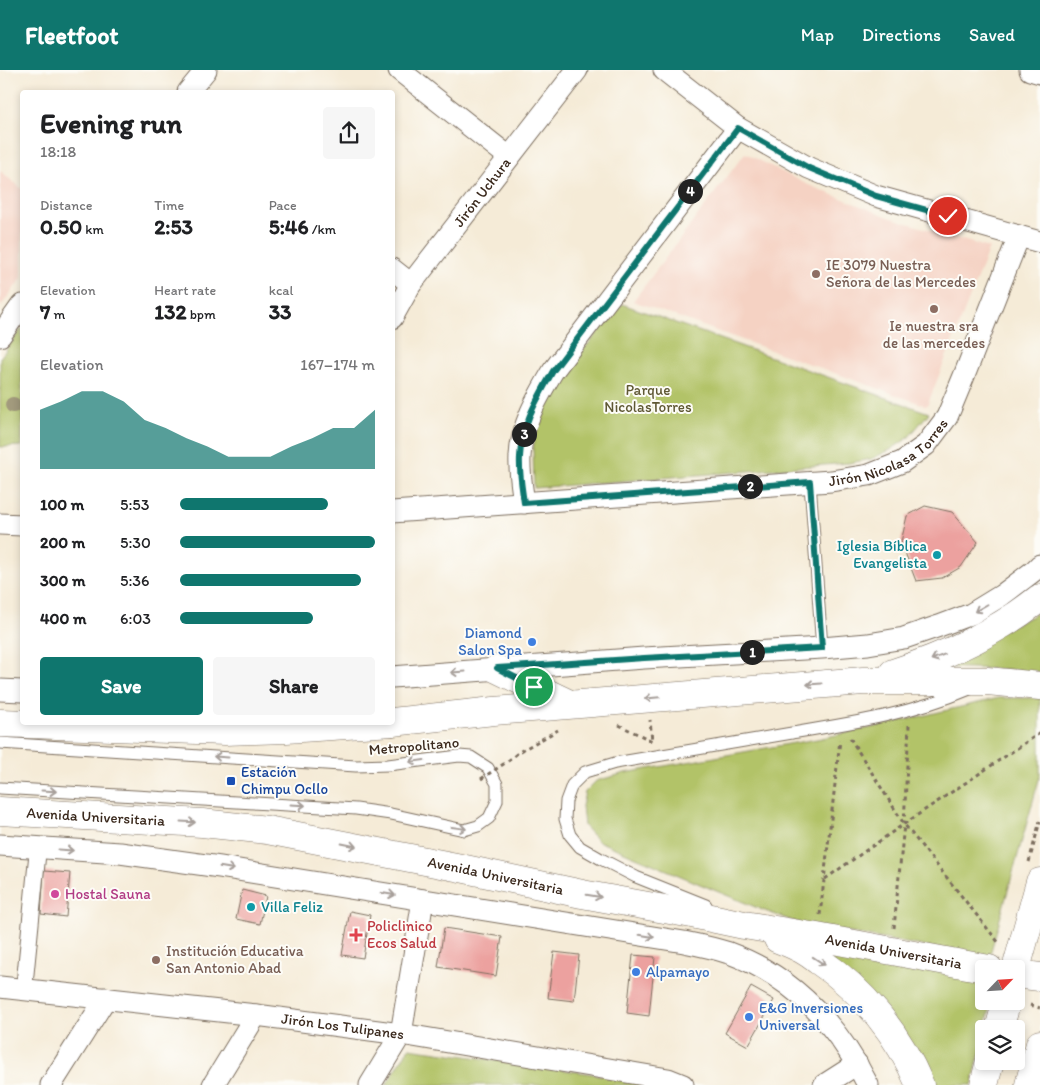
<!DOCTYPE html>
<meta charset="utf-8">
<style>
:root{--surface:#fff;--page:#f6f6f6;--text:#202124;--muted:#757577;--accent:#0f766e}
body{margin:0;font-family:Itim,sans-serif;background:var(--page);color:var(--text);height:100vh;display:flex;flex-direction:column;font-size:19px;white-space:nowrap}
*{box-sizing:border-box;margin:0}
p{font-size:16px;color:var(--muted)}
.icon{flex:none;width:28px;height:28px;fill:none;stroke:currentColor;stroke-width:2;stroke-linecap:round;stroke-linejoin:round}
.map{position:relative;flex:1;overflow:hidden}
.details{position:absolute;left:20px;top:20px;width:375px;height:635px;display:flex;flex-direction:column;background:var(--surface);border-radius:5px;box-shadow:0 2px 8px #0003}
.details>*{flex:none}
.needle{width:32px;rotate:65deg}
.fabs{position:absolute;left:975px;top:890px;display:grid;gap:10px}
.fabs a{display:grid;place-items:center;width:50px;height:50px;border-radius:5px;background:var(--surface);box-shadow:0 2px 8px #0003;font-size:25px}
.pin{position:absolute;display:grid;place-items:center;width:42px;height:42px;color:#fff;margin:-21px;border:2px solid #fff;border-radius:50%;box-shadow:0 1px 5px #0007}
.km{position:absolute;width:25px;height:25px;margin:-12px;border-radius:50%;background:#222;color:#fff;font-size:14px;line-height:25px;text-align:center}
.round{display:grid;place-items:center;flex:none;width:52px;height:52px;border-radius:5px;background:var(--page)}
.headline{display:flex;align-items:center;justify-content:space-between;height:85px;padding:0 20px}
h1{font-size:28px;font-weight:700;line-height:38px}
.metrics{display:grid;grid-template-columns:repeat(3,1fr);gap:8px;height:85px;padding:5px 20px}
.metrics div{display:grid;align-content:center}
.metrics b{font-size:21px;font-weight:700}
.metrics small{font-size:14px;font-weight:400}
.metrics p{font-size:14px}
.chart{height:140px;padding:10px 20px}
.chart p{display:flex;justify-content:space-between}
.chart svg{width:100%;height:90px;margin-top:5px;fill:var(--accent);opacity:.7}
.button{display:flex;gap:10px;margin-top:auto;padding:10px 20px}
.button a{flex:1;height:58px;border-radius:5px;background:var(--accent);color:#fff;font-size:20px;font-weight:700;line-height:58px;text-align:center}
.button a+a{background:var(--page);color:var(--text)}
ul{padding:0 20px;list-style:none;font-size:16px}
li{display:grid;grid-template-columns:80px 60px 1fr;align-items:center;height:38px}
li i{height:12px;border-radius:6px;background:var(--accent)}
header{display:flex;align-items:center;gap:30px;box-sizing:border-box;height:70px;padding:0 25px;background:var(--accent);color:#fff}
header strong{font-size:24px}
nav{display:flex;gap:28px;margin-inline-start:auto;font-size:18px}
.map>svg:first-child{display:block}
.built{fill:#f5d2c3}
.green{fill:#b2c367;stroke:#767642}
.building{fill:#eca19f}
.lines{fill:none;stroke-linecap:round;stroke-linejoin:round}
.service-casing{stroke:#7c6e5f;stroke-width:13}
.pedestrian-casing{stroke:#7c6e5f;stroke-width:18}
.minor-casing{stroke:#7c6e5f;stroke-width:23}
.primary-casing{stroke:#7c6e5f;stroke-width:29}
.path{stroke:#7c6e5f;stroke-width:3;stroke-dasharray:4 4;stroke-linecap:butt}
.service{stroke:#fff;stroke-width:11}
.pedestrian{stroke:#fff;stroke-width:16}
.minor{stroke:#fff;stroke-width:21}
.primary{stroke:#fff;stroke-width:28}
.path-bridge{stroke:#7c6e5f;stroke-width:3;stroke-dasharray:4 4;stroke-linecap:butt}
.tree{fill:#a29a7d}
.oneway{stroke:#a79f9a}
.route-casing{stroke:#fff;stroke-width:10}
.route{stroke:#0f766e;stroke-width:6}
.education-dot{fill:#8d6e63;stroke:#fdfcf7;stroke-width:2}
.culture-dot{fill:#0f9aa8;stroke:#fdfcf7;stroke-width:2}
.shop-dot{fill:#3f7fe0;stroke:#fdfcf7;stroke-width:2}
.transit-dot{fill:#1a4fb4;stroke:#fdfcf7;stroke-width:2}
.hotel-dot{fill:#d1479c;stroke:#fdfcf7;stroke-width:2}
.health-dot{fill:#e0444e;stroke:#fdfcf7;stroke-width:2}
.labels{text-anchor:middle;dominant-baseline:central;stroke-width:4;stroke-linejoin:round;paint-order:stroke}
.street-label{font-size:15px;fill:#3b2a1e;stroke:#fdfcf7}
.education-label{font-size:15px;fill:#785e54;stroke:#fdfcf7;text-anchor:start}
.park-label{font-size:15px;fill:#5f5834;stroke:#fdfcf7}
.culture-label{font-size:15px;fill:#0d838f;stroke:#fdfcf7;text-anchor:end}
.shop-label{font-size:15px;fill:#366cbe;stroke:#fdfcf7;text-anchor:start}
.transit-label{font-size:15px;fill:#164399;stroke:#fdfcf7;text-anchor:start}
.hotel-label{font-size:15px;fill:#b23c85;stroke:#fdfcf7;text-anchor:start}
.health-label{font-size:15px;fill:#be3a42;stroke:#fdfcf7;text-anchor:start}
</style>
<header>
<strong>Fleetfoot</strong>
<nav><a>Map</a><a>Directions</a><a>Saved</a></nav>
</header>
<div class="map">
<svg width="1040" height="1015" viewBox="0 0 1040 1015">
<rect width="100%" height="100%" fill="#fdfcf7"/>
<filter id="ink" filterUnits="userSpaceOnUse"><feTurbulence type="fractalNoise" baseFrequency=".02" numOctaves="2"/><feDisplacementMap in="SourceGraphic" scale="10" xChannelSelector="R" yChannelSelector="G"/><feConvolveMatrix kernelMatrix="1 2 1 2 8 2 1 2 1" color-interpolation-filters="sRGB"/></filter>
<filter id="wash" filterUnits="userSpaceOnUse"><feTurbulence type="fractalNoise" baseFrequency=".0096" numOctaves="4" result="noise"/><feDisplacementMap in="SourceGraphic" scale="20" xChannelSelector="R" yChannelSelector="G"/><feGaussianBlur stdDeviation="1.12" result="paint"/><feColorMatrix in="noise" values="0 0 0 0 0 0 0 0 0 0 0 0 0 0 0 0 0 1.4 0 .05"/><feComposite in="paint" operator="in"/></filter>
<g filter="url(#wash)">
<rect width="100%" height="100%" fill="#f5ebd7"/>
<g class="built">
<path d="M745,83L806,114L891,148L989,178L927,336L633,231Z"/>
<path d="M0,101L22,119V208L0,237Z"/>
</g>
<g class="green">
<path d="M622,234L929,343L908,368L890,380L871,389L849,393L534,418L533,379L539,348L562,305Z"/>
<path d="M22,258V376L0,377V288Z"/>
<path d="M1040,542V602L1006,599L929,597Z"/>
<path d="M999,628H1040V706L989,888L801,854L765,841L714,820L598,771L584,756L582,736L585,722L596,711L625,703L817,669L875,657Z"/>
<path d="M821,878L984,909V931H992L985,959H984V966L972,1015H928Z"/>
<path d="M409,978L656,1013L660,1015H386Z"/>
</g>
<g id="blocks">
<g class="building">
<path d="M925,436L952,442L978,472L961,497L942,508L916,511L901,472L907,446Z"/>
<path d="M44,801L70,803L66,847L41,844Z"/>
<path d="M242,820L266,826L260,854L236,849Z"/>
<path d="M350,841L370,845L363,888L342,885Z"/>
<path d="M444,858L502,867L496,906L438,897Z"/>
<path d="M554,882L579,885L574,931L548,928Z"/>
<path d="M633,885L655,887L649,946L627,943Z"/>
<path d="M751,917L774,930L748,976L725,963Z"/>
</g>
</g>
</g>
<g filter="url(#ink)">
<use href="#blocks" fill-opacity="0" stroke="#7c6e5f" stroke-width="1"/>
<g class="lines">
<g class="service-casing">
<g id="service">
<path d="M810,413L822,578"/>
<path d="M0,673L356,696L388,695L459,686L471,687L488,698L497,714V731L489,748L478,756L464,760L391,744L356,739L0,718"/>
<path d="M706,835L636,807L601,789L580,777L570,765L565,749L566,731L572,715L585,702L615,693C674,683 733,673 792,663C852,653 914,643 970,619"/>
</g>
</g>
<g class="pedestrian-casing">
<path id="pedestrian" d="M24,919L38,778"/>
</g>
<g class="minor-casing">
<g id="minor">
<path d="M399,0L509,87"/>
<path d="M664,0L738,58L809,98L876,126L1040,172"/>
<path d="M1030,0L1040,3"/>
<path d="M188,22L206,0"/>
<path d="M392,199L411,214"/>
<path id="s1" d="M392,248L411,214L577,0"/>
<path d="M0,266L22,235"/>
<path d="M524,433C522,418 519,402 520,387C521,355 537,328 553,301L738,58"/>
<path id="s2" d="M392,442L831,411L869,405L902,392L926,375L947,347L964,306L1019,166"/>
<path d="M0,454L22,455"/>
<path d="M392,607L644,588L822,578L868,574L904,568L939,556L971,544L1002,525L1035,500L1040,495"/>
<path d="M0,620L22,621"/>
<path d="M0,775L120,783L220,797L684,872C699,875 714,878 729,883C794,907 837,954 868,1015"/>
<path id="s3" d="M0,917L256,945L401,964L668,1009L683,1015"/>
<path d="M51,1015L106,928"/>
<path d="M213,1015L256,945"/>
<path d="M370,1015L401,964L423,830"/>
<path d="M824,1015L857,994"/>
</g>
</g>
<g class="primary-casing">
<g id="primary">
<path d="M497,599L570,634"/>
<path d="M893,603C946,586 996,563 1040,528"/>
<path d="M392,652L494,641L863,611H987L1040,616"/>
<path d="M0,653L225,661L286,659L392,652"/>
<path id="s4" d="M0,741L202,753L267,760L456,797L582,824L692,844L744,855L817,867L989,899"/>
<path d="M778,869C785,872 792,874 799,878C806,881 812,886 819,891C864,921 899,965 920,1015"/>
<path d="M1016,899L1040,812"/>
<path d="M1016,904L1040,907"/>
<path d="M999,959L1007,931"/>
<path d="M984,1015L990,991"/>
<path d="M1029,1015L1040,974"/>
</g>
</g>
<g class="path">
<path d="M619,655L652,671L650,650"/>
<path d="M850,668L904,754L999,873"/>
<path d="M508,691L519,682L558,660"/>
<path d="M1029,792L1040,751"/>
<path d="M825,809L904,754L1040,663"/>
<path d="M820,845L840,670"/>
<path d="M894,858L904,754L909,655"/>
<path d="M1030,935L1040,938"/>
</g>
<use href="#service" class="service"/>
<use href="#pedestrian" class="pedestrian"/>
<use href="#minor" class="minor"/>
<use href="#primary" class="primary"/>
<path class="path-bridge" d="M481,709L508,691"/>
</g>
<circle class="tree" cx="13" cy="335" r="8"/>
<defs><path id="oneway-shaft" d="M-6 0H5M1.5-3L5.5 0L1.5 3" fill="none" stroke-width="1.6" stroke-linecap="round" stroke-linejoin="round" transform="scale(1.25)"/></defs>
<g class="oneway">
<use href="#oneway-shaft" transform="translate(981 538) rotate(150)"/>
<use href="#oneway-shaft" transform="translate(938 587) rotate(158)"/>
<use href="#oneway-shaft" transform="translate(458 602) rotate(176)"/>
<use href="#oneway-shaft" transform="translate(814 614) rotate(176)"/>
<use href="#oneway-shaft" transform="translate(652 628) rotate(175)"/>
<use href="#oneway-shaft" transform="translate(221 687) rotate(-176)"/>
<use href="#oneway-shaft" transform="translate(417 691) rotate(172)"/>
<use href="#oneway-shaft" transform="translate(49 721) rotate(3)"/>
<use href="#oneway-shaft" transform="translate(298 735) rotate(3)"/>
<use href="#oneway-shaft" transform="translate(188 752) rotate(3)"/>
<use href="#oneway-shaft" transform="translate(459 758) rotate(8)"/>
<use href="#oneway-shaft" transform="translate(349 775) rotate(11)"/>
<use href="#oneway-shaft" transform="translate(66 780) rotate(4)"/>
<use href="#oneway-shaft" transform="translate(227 798) rotate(9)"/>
<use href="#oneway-shaft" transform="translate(388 824) rotate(9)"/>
<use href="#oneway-shaft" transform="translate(594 826) rotate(10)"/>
<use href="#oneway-shaft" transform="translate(647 866) rotate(9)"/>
<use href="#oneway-shaft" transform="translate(819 891) rotate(34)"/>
</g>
</g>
<g class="lines" filter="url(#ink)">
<g class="route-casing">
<path id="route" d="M534,617L497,598L644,588L822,578L810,412L524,433C522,418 519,402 520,387C521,355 538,328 553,301L738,58L809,98L876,126L948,146"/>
</g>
<use href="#route" class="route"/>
</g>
<g class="education-dot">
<circle cx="816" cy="204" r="5"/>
<circle cx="934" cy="239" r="5"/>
<circle cx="156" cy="890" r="5"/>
</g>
<g class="culture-dot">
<circle cx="937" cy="485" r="5"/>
<circle cx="251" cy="837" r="5"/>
</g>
<g class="shop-dot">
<circle cx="532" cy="572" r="5"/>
<circle cx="636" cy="902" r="5"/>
<circle cx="749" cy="947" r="5"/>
</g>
<rect class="transit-dot" x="226" y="706" width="10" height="10" rx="2.5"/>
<circle class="hotel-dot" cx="55" cy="824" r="5"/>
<path class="health-dot" d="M353.5 857.5h5v5h5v5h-5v5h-5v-5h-5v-5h5z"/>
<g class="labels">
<g class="street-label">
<text stroke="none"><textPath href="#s1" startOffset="155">Jirón Uchura</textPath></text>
<text stroke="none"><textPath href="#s2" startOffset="506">Jirón Nicolasa Torres</textPath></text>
<text transform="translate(414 676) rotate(-5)">Metropolitano</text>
<text stroke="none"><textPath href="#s4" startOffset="96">Avenida Universitaria</textPath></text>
<text stroke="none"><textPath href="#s4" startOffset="501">Avenida Universitaria</textPath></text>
<text stroke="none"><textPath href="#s4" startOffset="906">Avenida Universitaria</textPath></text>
<text stroke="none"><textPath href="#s3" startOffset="345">Jirón Los Tulipanes</textPath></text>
</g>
<g class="education-label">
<text x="826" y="195">IE 3079 Nuestra<tspan x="826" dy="17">Señora de las Mercedes</tspan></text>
<text x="934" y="256" text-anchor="middle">Ie nuestra sra<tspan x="934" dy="17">de las mercedes</tspan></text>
<text x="166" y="881">Institución Educativa<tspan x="166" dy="17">San Antonio Abad</tspan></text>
</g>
<g class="park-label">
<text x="648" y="320">Parque<tspan x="648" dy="17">NicolasTorres</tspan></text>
</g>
<g class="culture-label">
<text x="927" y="476">Iglesia Bíblica<tspan x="927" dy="17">Evangelista</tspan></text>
<text x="261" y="837" text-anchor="start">Villa Feliz</text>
</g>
<g class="shop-label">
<text x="522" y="563" text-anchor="end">Diamond<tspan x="522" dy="17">Salon Spa</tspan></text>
<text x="646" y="902">Alpamayo</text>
<text x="759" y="938">E&amp;G Inversiones<tspan x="759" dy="17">Universal</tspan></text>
</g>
<g class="transit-label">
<text x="241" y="702">Estación<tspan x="241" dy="17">Chimpu Ocllo</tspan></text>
</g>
<g class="hotel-label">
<text x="65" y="824">Hostal Sauna</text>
</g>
<g class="health-label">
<text x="367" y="856">Policlinico<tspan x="367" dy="17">Ecos Salud</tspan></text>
</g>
</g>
</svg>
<div class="fabs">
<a><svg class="needle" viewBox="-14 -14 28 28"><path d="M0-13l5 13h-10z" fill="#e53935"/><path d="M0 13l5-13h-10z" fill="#757577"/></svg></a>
<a><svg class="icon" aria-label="layers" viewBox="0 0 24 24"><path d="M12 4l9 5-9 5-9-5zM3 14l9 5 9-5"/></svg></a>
</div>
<div class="pin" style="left:534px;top:617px;background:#1e9e55"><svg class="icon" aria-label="arrive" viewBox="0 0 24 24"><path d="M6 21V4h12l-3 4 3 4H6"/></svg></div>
<div class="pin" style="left:948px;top:146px;background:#d93025"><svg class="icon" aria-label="check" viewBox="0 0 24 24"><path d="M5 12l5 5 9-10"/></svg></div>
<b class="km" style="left:752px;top:582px">1</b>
<b class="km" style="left:750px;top:416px">2</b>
<b class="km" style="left:524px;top:364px">3</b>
<b class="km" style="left:690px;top:121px">4</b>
<section class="details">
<div class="headline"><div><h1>Evening run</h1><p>18:18</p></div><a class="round"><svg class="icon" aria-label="share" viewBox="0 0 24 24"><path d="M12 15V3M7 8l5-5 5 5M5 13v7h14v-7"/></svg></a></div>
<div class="metrics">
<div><p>Distance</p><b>0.50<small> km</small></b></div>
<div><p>Time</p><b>2:53</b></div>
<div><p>Pace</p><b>5:46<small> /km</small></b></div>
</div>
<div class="metrics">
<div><p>Elevation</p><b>7<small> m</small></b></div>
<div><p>Heart rate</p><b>132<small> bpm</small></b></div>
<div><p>kcal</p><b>33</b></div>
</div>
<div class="chart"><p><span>Elevation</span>167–174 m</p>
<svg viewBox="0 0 160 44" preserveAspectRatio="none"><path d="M0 44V15L10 11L20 6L30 6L40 11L50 20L60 24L70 29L80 33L90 38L100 38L110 38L120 33L130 29L140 24L150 24L160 15V44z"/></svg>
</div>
<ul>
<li><b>100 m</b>5:53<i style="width:76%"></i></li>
<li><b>200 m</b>5:30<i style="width:100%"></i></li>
<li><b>300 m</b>5:36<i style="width:93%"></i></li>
<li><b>400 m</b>6:03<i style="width:68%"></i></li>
</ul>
<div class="button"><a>Save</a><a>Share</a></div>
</section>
</div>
